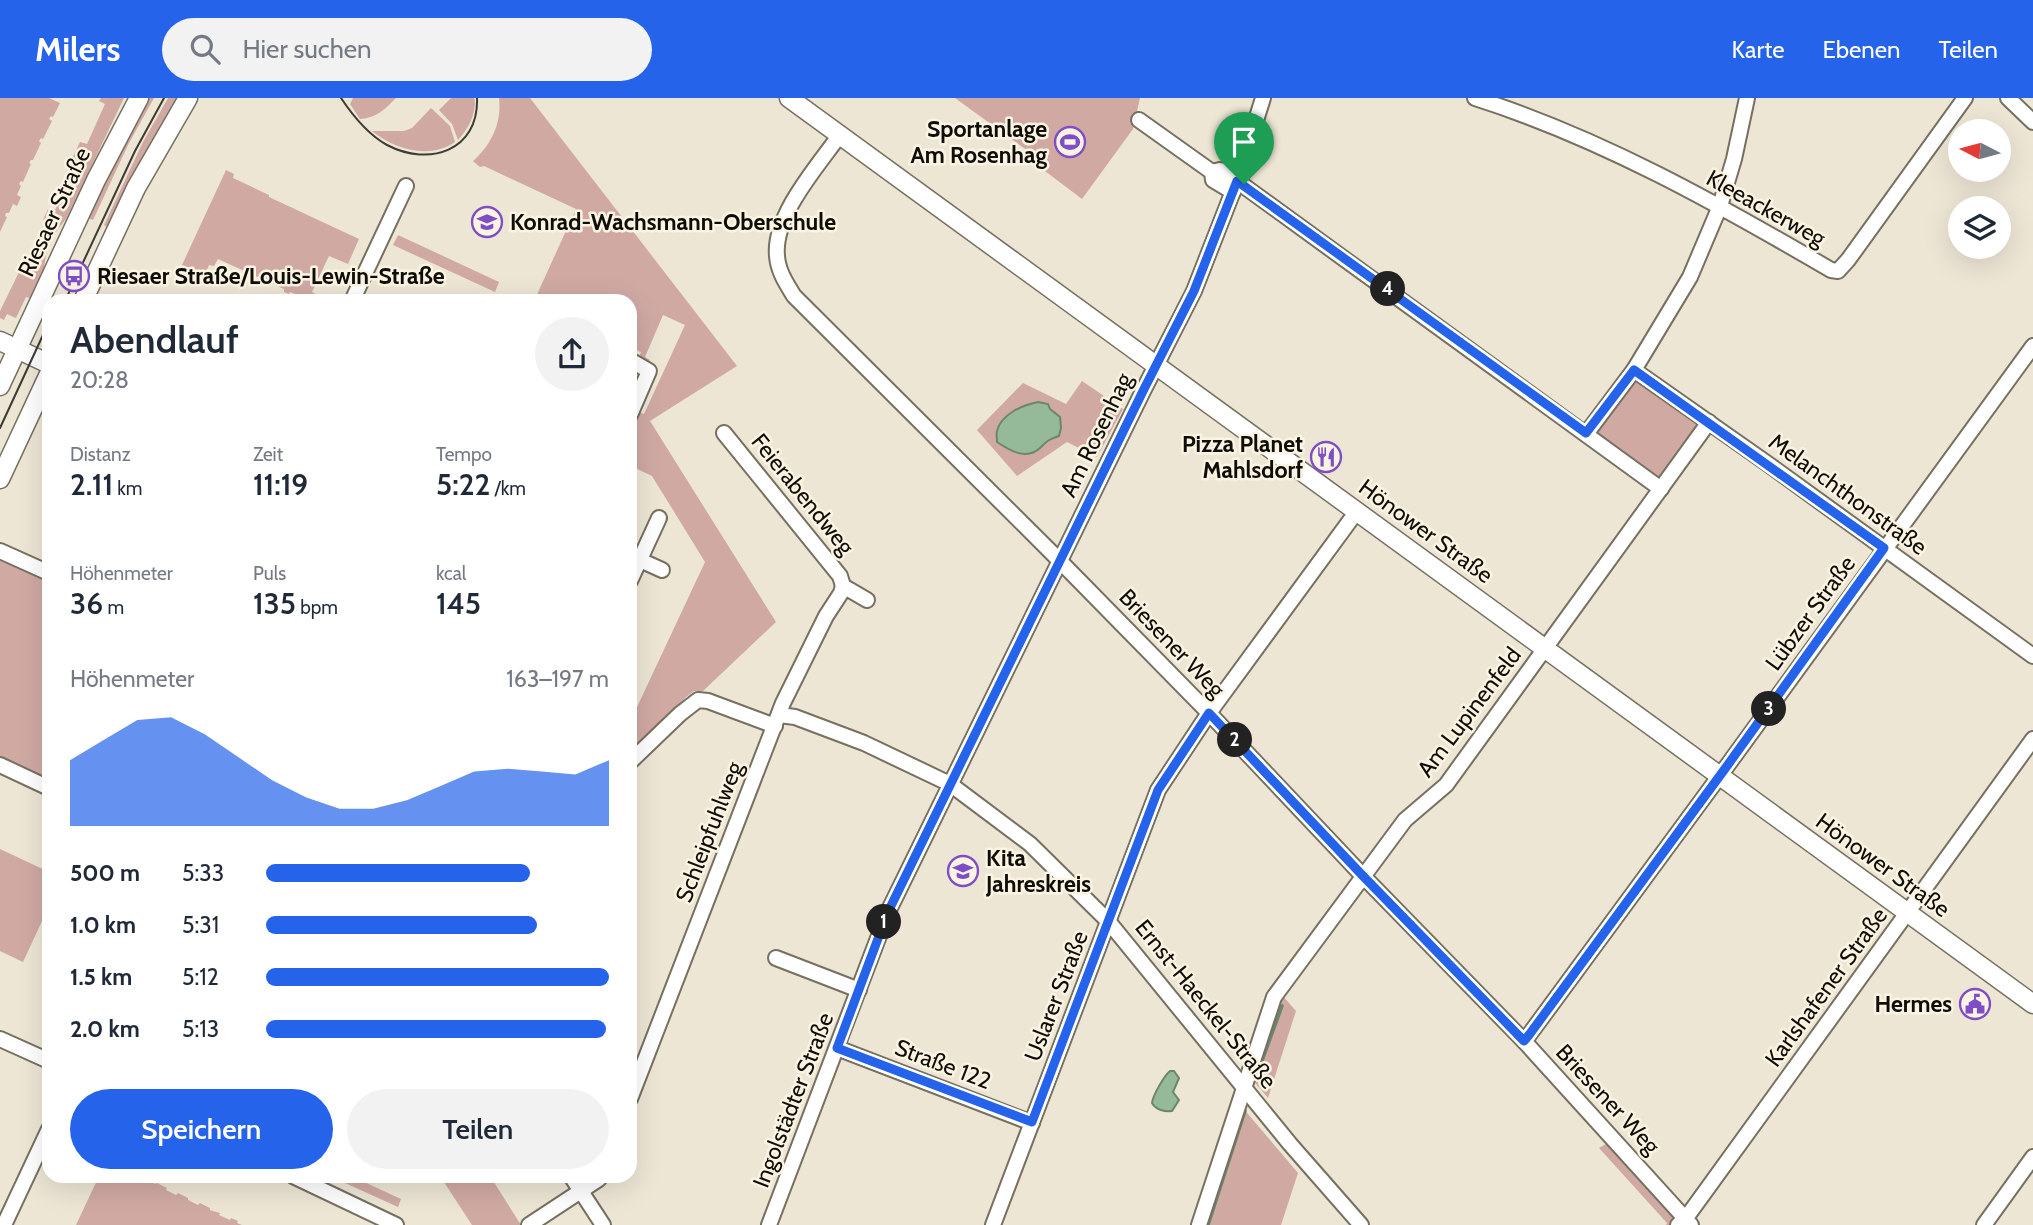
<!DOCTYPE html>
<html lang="de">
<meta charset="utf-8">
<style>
:root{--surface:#fff;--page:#f2f2f3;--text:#1f2937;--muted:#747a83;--accent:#2563eb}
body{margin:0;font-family:Cabin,sans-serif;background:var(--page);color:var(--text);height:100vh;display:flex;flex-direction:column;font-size:26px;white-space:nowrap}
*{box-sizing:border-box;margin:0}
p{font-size:23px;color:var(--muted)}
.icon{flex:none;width:38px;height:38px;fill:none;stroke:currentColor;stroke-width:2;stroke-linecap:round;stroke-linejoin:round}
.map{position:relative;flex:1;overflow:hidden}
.sheet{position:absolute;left:42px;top:196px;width:595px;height:889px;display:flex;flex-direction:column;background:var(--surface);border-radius:21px;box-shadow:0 7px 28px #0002}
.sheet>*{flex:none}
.needle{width:46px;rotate:276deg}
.tools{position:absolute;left:1948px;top:21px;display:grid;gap:14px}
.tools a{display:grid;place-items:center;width:63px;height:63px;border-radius:50%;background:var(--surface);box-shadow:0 7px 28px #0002;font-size:35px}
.pin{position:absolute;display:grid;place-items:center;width:60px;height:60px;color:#fff;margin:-72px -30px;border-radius:50% 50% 50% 0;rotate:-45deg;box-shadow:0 0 7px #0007}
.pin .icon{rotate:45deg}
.km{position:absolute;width:35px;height:35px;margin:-18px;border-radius:50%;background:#222;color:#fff;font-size:19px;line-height:35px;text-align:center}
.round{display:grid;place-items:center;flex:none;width:74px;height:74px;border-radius:37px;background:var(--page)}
.headline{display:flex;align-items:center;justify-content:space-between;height:119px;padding:0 28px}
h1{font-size:38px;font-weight:600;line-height:52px}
.stats{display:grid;grid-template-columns:repeat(3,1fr);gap:10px;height:119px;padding:7px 28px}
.stats div{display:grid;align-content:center}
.stats b{font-size:30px;font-weight:600}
.stats small{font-size:19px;font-weight:400}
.stats p{font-size:19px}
.chart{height:196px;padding:14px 28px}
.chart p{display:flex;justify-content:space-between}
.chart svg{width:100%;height:126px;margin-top:7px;fill:var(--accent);opacity:.7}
.cta{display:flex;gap:14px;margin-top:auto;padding:14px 28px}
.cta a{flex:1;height:80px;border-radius:42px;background:var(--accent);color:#fff;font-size:28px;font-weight:600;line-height:80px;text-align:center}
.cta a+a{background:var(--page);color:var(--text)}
ul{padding:0 28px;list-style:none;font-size:23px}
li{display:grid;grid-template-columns:112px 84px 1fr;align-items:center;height:52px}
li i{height:18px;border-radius:9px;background:var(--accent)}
header{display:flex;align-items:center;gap:42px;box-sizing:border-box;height:98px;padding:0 35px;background:var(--accent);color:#fff}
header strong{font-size:33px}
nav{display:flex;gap:38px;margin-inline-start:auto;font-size:24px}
.search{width:490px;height:63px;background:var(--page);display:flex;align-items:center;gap:18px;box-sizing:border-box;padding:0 24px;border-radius:38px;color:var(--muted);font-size:26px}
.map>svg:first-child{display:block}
.green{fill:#d0a9a3}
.water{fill:#94ba99;stroke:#6c866e;stroke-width:2}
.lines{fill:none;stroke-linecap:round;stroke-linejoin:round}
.stream{stroke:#6c866e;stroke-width:3.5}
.minor-casing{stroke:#767060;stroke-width:18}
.major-casing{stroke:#767060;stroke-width:21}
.minor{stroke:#fff;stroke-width:14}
.major{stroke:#fff;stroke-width:18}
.tram{stroke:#3e3b34;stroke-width:2}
.route-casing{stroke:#fff;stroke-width:14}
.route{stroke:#2563eb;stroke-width:9}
.labels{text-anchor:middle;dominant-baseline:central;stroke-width:5;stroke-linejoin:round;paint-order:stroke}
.poi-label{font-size:23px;font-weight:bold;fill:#0f0d08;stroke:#fbf4e2;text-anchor:end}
.street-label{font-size:23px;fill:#0f0d08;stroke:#fbf4e2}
</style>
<header>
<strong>Milers</strong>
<div class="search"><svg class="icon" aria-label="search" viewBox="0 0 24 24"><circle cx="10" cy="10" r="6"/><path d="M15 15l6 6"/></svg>Hier suchen</div>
<nav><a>Karte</a><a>Ebenen</a><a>Teilen</a></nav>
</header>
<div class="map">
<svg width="2033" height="1127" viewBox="0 0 2033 1127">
<rect width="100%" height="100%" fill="#ede6d5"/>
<g class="green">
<path d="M0,0H49L60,5L53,19L51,18L49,21L52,23L43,41L41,40L39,43L41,45L33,62H31L29,65L31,66L23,84L21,83L19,86L21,88L17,97L21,99L17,108L13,106L9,115H6L5,118L7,119L0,134Z"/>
<path d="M101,0H124L66,121L48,144L44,170L30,200L26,199L16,220L7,216L4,222L0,220V213L21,170L27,172L49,126L43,122L48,111L54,114L78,64L72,61L80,44L87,46L105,6L99,3Z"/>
<path d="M145,0H154L129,45L93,122L88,120L93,102Z"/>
<path d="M168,0H181L111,131L104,127L143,44Z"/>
<path d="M353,0H396C385,11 377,20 360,21L350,6Z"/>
<path d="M451,0H474L475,2C475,18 469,30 458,42L452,26L439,12Z"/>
<path d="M499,0H530L737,268L650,323L776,524L703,593H694L686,599L630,657V624L705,464L652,378L631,368L633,363L630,361V325L636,313L644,316L685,227L663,217L645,259L650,262L646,265L638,262L641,254L630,249V203H534L576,111L484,68L480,69L473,63C491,47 502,25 499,0Z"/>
<path d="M955,0H1140L1133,31L1082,101L1029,61L1032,56Z"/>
<path d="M431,10L450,28L455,44C429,62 394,51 372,33H404L412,30Z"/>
<path d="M226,72L234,76L233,80L269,97V99L359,141L348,166L329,158L312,194L316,196L312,203L290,194L289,196L284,194V191L218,161L214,168L209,167L206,174L210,176L209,179L182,167Z"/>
<path d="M398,137L499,184L495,194L393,147Z"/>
<path d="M1638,281L1697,323L1698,329L1664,378L1659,380H1652L1598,337L1597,333L1631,283Z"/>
<path d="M1082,283L1123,311L1097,359L1067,344L1017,378L977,332L1023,285L1066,306Z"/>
<path d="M0,460L49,483V681L0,659Z"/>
<path d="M0,751L49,774V808L23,864L0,853Z"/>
<path d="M1282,897L1296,913L1268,1000L1250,979Z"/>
<path d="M1242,1009L1298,1075L1281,1127H1203Z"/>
<path d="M1609,1044L1676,1118L1673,1127H1666L1667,1125L1599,1050Z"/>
<path d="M99,1078H142L155,1086L157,1085L167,1090L166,1092L176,1097L178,1095L188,1100V1102L198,1107L200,1105L210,1110V1112L220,1115L219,1117L230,1122L231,1120L238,1123L237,1125L242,1127H76Z"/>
<path d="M351,1078L401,1101L398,1109L345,1085L348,1084Z"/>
<path d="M440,1078H490L521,1127H472Z"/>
</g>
<g class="water">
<path d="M1038,304L1048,306L1050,311L1060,319L1061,330L1059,338C1049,341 1047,343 1040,350C1026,363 1009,352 997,344C997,340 996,336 997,333C1001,316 1023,307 1038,304Z"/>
<path d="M1170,973H1174L1179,980L1173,994L1179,1002L1172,1013C1165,1014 1156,1012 1152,1005C1153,997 1164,978 1170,973Z"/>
</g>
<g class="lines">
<g class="stream">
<path d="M1255,982L1282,908"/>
<path d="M1208,1127L1245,1013"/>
</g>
<g class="minor-casing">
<g id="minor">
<path d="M1475,0C1601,40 1718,106 1831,172L1838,173L1848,162L1965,0"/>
<path d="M2008,0L2033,24"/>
<path d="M1139,22L1212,74L1213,82L1233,94"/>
<path d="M839,38C817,69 773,118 777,158C778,173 786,185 794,198L1052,455L1209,615L1363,778L1524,943L1691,1127"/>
<path d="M1212,74L1220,72L1238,80"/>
<path d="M1237,83L1661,391"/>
<path d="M352,203L406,88"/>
<path d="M630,262L649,273L630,317"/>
<path d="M1634,272L1768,366L2033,558"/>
<path d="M724,335L840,478L843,488"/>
<path d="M1586,336L1634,272L1690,179L1720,108L1734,61L1747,0"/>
<path d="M0,453L49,475"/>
<path d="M640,462L662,472"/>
<path d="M630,483L659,420"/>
<path d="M843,488L867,502"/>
<path d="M779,617L795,619L864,645L950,686L1030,746L1108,823L1290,1046L1361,1127"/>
<path d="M630,664L680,616L698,602L708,603L775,628"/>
<path d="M0,667L49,690"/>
<path d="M776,860L859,892"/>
<path d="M0,941L49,963"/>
<path d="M1524,943L1529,937L1727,668L2033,248"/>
<path d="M837,950L1032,1025"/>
<path d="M630,1001L783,605L826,518L841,495L843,488"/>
<path d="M293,1078L396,1127"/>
<path d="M571,1078L603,1127"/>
<path d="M4,1127L49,1031"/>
<path d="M529,1127L599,1081L600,1078"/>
<path d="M769,1127L888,814L1143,293L1194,193L1237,83L1263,0"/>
<path d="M993,1127L1158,692L1209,615L1357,413"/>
<path d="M1199,1127L1274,899L1405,722L1446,687L1709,324"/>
<path d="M1678,1127L1686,1120L2033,641"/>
<path d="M1984,1127L2033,1059"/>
</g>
</g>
<g class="major-casing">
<g id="major">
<path d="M789,0L2033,906"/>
<path d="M83,203L136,90L188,0"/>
<path d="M0,243L49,266"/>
<path d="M0,288L96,82L139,0"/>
<path d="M0,381L49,276"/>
</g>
</g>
<use href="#minor" class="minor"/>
<use href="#major" class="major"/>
<g class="tram">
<path d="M341,0C353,18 367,36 387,47C429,69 479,53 477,0"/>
<path d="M65,203L135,53L164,0"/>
<path d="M0,330L49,224"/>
</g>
</g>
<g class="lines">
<g class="route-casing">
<path id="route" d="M1237,83L1586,335L1634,272L1884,450L1727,668L1529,937L1524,943L1363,778L1209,615L1158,692L1032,1024L837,950L888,814L1143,293L1194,193Z"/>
</g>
<use href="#route" class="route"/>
</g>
<defs>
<g id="stadium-ring" transform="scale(1.575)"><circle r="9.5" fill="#fbf4e2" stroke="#7e4ec6" stroke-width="1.5"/><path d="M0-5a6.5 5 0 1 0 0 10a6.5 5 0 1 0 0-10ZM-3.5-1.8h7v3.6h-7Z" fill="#7e4ec6"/></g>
<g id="school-ring" transform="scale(1.575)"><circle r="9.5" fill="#fbf4e2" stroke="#7e4ec6" stroke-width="1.5"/><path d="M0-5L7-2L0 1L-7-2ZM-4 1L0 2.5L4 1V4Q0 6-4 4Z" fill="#7e4ec6"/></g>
<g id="bus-ring" transform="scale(1.575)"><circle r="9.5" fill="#fbf4e2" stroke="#7e4ec6" stroke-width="1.5"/><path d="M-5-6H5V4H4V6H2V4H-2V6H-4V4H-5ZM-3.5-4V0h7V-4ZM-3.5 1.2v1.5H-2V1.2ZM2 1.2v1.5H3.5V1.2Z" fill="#7e4ec6"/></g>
<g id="restaurant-ring" transform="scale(1.575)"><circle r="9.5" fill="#fbf4e2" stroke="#7e4ec6" stroke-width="1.5"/><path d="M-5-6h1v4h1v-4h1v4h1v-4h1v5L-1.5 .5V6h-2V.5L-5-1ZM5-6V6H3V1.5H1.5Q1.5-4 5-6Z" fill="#7e4ec6"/></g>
<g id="civic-ring" transform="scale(1.575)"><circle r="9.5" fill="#fbf4e2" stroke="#7e4ec6" stroke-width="1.5"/><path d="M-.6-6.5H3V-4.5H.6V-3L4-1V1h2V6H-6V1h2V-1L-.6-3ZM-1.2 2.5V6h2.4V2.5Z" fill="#7e4ec6"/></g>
</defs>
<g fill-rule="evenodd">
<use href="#stadium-ring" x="1070" y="44"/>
<use href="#school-ring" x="487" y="124"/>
<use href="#bus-ring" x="74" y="178"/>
<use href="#restaurant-ring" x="1326" y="359"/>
<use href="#school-ring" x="963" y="773"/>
<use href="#civic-ring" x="1975" y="906"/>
</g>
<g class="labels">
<g class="poi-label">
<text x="1047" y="31">Sportanlage<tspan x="1047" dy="26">Am Rosenhag</tspan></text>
<text x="510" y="124" text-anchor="start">Konrad-Wachsmann-Oberschule</text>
<text x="97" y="178" text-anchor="start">Riesaer Straße/Louis-Lewin-Straße</text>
<text x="1303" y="346">Pizza Planet<tspan x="1303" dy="26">Mahlsdorf</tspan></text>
<text x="986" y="760" text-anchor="start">Kita<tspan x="986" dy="26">Jahreskreis</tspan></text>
<text x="1952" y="906">Hermes</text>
</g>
<g class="street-label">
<text transform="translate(1766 110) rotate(29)">Kleeackerweg</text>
<text transform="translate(54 114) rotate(-65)">Riesaer Straße</text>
<text transform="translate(1096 337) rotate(-64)">Am Rosenhag</text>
<text transform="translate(803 396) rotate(51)">Feierabendweg</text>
<text transform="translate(1848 396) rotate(36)">Melanchthonstraße</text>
<text transform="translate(1426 433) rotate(36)">Hönower Straße</text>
<text transform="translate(1810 515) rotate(-54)">Lübzer Straße</text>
<text transform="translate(1172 545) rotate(46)">Briesener Weg</text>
<text transform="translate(1469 614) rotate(-53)">Am Lupinenfeld</text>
<text transform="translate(709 734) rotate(-69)">Schleipfuhlweg</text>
<text transform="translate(1883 767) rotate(36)">Hönower Straße</text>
<text transform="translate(1826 889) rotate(-54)">Karlshafener Straße</text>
<text transform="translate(1056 898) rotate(-69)">Uslarer Straße</text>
<text transform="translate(1206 906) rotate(51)">Ernst-Haeckel-Straße</text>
<text transform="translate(943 966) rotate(21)">Straße 122</text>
<text transform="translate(1608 1001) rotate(47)">Briesener Weg</text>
<text transform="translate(793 1002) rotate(-69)">Ingolstädter Straße</text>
</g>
</g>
</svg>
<div class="tools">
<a><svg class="needle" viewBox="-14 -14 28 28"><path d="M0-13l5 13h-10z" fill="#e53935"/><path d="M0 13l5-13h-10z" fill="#747a83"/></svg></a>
<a><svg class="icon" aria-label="layers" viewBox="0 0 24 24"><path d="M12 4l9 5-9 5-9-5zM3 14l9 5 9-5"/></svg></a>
</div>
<div class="pin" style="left:1244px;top:86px;background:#1e9e55"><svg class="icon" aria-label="arrive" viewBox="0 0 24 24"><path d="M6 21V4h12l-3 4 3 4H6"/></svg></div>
<b class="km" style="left:884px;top:824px">1</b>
<b class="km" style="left:1235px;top:642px">2</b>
<b class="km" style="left:1769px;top:611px">3</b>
<b class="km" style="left:1388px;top:191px">4</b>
<section class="sheet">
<div class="headline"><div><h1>Abendlauf</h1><p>20:28</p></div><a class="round"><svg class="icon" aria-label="share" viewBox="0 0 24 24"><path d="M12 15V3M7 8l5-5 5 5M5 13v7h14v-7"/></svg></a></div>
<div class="stats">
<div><p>Distanz</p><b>2.11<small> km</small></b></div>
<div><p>Zeit</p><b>11:19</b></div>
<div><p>Tempo</p><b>5:22<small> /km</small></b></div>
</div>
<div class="stats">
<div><p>Höhenmeter</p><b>36<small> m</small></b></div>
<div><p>Puls</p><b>135<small> bpm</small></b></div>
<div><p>kcal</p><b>145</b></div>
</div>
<div class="chart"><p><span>Höhenmeter</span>163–197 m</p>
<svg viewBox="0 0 160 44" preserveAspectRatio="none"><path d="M0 44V21L10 14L20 7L30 6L40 12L50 20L60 28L70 34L80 38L90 38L100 35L110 30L120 25L130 24L140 25L150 26L160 21V44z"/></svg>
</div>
<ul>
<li><b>500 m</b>5:33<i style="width:77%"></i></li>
<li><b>1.0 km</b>5:31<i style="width:79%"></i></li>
<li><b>1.5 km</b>5:12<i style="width:100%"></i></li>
<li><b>2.0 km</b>5:13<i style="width:99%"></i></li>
</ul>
<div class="cta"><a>Speichern</a><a>Teilen</a></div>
</section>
</div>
